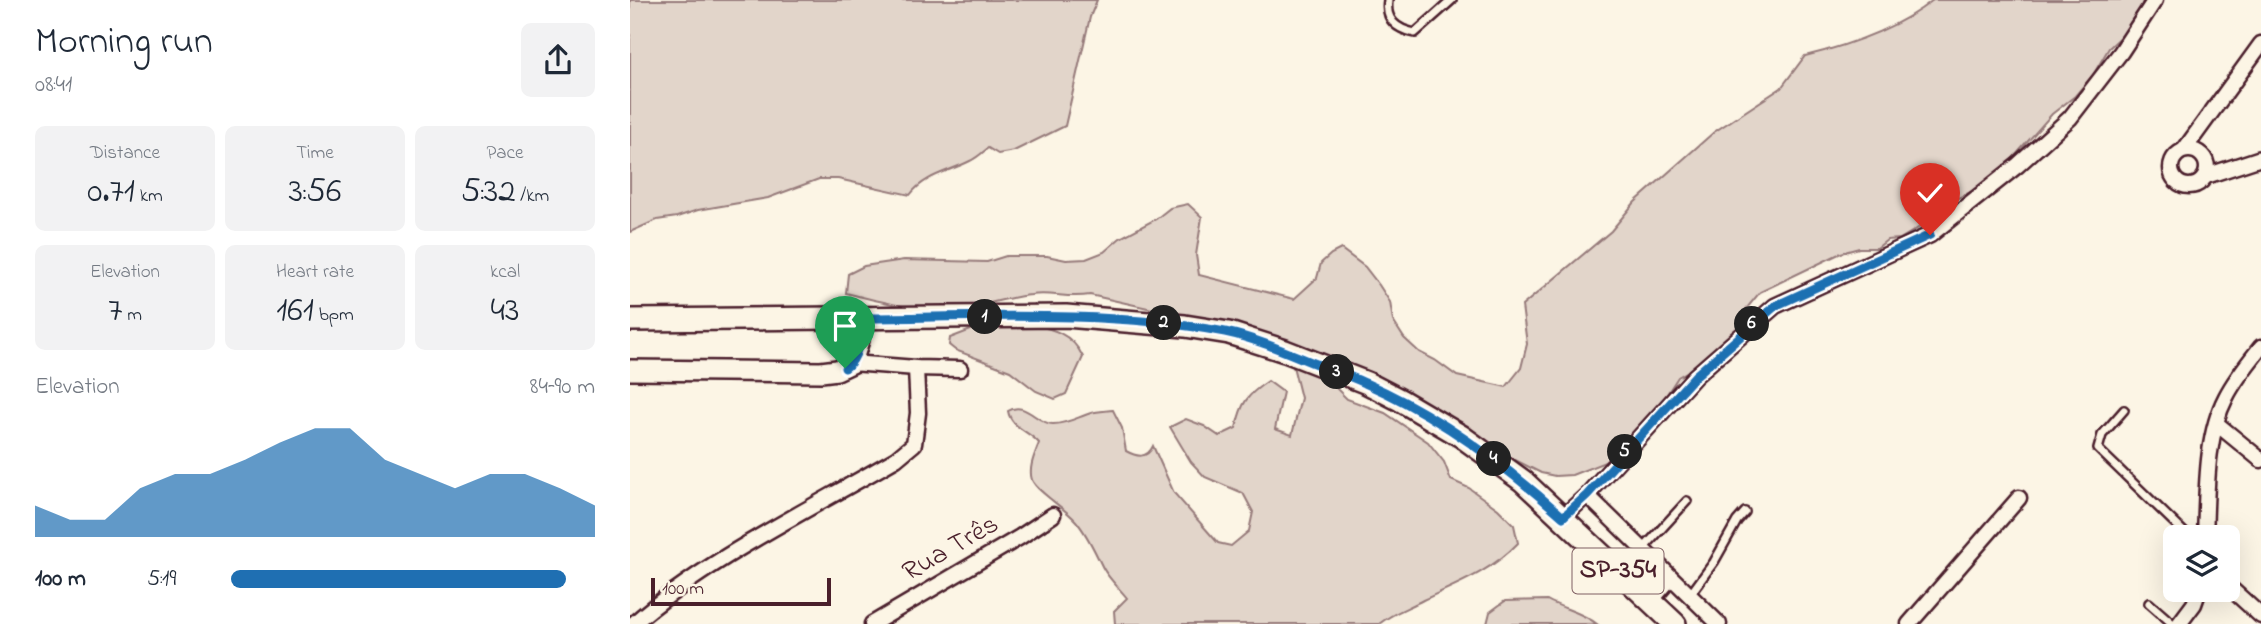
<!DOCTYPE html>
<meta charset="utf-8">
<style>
:root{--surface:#fff;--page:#f2f2f3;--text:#1f2937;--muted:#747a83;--accent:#1f6fb2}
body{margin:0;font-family:"Indie Flower",sans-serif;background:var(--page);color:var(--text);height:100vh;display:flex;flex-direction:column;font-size:26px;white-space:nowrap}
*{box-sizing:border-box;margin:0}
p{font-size:23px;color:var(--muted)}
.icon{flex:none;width:38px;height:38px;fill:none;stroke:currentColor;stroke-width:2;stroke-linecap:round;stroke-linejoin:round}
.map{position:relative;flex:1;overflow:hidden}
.panel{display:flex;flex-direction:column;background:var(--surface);width:630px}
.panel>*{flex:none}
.fabs{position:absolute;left:1533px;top:525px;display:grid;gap:14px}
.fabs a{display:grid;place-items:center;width:77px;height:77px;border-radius:10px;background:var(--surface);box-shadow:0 7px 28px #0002;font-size:35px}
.scale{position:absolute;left:21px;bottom:18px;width:180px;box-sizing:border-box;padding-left:7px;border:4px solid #4a1f2b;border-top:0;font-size:19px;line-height:24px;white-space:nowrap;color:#4a1f2b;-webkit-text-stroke:5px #fcf5e5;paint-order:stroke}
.pin{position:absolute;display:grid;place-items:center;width:60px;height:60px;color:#fff;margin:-72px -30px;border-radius:50% 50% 50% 0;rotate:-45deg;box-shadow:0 0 7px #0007}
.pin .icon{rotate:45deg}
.km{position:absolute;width:35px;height:35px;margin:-18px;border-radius:50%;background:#222;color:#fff;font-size:19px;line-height:35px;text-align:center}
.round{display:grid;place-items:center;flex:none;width:74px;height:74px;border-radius:10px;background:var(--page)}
.headline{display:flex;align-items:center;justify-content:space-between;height:119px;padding:0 35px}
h1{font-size:38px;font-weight:600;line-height:52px}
.metrics{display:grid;grid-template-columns:repeat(3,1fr);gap:10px;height:119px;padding:7px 35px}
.metrics div{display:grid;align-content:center;border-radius:10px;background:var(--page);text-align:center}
.metrics b{font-size:35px;font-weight:600}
.metrics small{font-size:19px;font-weight:400}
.metrics p{font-size:19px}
.chart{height:196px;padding:14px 35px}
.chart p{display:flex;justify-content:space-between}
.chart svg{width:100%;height:126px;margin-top:7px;fill:var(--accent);opacity:.7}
ul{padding:0 35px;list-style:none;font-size:23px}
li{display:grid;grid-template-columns:112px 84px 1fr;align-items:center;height:52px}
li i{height:18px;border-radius:9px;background:var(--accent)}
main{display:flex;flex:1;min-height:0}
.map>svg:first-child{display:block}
.green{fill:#e2d5ca;stroke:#967a7a;stroke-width:2}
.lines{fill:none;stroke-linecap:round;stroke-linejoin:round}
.service-casing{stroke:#4a1f2b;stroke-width:12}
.minor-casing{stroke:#4a1f2b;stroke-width:19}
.secondary-casing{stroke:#4a1f2b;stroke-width:24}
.primary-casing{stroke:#4a1f2b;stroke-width:26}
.service{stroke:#fcf5e5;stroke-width:7}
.minor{stroke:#fcf5e5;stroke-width:14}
.secondary{stroke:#fcf5e5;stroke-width:19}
.primary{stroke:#fcf5e5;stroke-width:21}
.route-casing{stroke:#fff;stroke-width:14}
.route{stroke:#1f6fb2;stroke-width:9}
.labels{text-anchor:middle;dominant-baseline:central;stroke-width:7;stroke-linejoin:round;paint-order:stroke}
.shield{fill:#fcf5e5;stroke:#7f5f63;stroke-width:2}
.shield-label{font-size:26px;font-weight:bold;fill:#4a1f2b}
.street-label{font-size:28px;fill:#4a1f2b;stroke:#fcf5e5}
</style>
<main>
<section class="panel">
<div class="headline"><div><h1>Morning run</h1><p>08:41</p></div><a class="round"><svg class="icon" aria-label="share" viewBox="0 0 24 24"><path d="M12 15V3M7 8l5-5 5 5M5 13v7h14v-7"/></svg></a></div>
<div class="metrics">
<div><p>Distance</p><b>0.71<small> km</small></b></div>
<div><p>Time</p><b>3:56</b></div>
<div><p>Pace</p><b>5:32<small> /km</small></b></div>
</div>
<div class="metrics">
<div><p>Elevation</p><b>7<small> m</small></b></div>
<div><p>Heart rate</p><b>161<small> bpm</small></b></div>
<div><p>kcal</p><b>43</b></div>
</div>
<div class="chart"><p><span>Elevation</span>84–90 m</p>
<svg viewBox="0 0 160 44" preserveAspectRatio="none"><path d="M0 44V33L10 38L20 38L30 27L40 22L50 22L60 17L70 11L80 6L90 6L100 17L110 22L120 27L130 22L140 22L150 27L160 33V44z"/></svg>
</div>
<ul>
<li><b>100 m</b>5:19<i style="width:92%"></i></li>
</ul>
</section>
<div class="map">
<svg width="1631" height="624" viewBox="0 0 1631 624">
<rect width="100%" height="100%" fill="#fcf5e5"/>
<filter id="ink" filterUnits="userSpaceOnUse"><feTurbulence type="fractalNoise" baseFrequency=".0143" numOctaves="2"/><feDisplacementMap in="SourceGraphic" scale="14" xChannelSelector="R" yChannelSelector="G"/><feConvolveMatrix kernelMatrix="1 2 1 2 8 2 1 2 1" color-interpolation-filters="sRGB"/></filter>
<g filter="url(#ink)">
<g class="green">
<path d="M0,0H467L460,17L435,126L384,151L368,154L358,148C353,152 347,158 340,161C318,172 295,175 280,195L208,179H189L138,198L68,210L47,217L27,220L0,232Z"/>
<path d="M1303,0H1513L1509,20L1479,48L1463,75L1445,96L1422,114L1369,174L1349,188L1311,206L1298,222L1270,239L1257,240L1247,248H1229L1211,253L1130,292L1112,314L1104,339L1075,373L1060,370L1048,377L1015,428L993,455L942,475L925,476L911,473L634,334L460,295C438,299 423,292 401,295C378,297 356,305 333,309C294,314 253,302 216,293L218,274L234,266L274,260L357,262L376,256H417L436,260L456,259L474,252L490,238L526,219L540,208L558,204L572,217L566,255L569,275L664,299L687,278L691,263L701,254L711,249L735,267L749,285L760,302L763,321L774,338L789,352L805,360L827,376L876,387L891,368L897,344L892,306L981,231L1005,202L1084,132L1151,88L1175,56C1220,45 1267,29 1303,0Z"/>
<path d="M383,321C413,328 439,327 453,357L436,394L425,399L406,391L380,371L325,350L319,345L320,338L359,323Z"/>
<path d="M662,362L691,373L717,399L755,413L798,442L814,462L821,480L839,488L868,509L884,525L888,543C862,571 827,584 793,600C778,608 762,613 749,624H485L484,611L497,598C490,589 479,579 473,568C465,552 458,535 446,521C434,507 408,493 402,480C398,468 405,454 409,443C399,431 381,428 378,411C395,400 407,424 423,424C437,424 448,417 461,413C468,411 476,411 483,410L492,428L496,451C507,457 517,459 523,446L544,493L588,543L601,546L619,531L623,512L613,493L575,477L561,462L540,427L556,419L574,426L589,436L606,428C611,403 617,395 638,381L653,392L645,429L662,435L671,398Z"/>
<path d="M917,600C933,609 952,612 967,624H857L860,612L875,601Z"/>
</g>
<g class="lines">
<g class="service-casing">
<g id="service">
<path d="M758,0C755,20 766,29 785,33L822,0"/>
<path d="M1494,410L1472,435L1468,449L1559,537"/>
<path d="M1013,549L1057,501"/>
<path d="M1059,596L1084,562L1107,521L1115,512"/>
<path d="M1519,603L1543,624"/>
</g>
</g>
<g class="minor-casing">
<g id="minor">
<circle cx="1559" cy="168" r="18"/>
<path d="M1554,150L1631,44"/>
<path d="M1576,176L1631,158"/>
<path d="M222,363L286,368L330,369"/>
<path d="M1587,424L1631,460"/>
<path d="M957,495L1089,624"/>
<path d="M933,517L957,495L1065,376L1145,306L1300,235L1388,165L1440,118L1491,52L1525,0"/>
<path d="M1575,537C1577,493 1575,437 1596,397C1605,379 1619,362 1631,347"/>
<path d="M1598,586L1631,616"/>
<path d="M1020,602L1041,578"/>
<path d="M3,624C79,558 179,510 266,459L284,444L288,413L286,368"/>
<path d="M242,624L390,537L423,515"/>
<path d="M1279,624L1389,498"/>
<path d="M1549,624L1564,604L1569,590"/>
</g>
</g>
<g class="secondary-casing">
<path id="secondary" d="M0,370L191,372L207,370L222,363L229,340V318"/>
</g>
<g class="primary-casing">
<path id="primary" d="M0,320L436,316L555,326L599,333L655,351L737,383L770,400L831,436L893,481L1045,624"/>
</g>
<use href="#service" class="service"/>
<use href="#minor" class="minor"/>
<use href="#secondary" class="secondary"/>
<use href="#primary" class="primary"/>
</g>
</g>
<g class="lines" filter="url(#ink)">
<g class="route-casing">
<path id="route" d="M215,368C231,357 229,336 229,318C351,317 475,310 595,332C624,338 654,351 681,362C699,369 718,375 735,383C809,415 874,464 933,517L957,495L1065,376L1145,306L1300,235"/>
</g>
<use href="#route" class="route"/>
</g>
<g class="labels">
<rect class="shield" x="942.5" y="548.5" width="91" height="45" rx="5"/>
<g class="shield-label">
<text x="988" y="571">SP-354</text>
</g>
<g class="street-label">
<text transform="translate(321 549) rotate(-30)">Rua Três</text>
</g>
</g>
</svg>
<div class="fabs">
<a><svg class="icon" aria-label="layers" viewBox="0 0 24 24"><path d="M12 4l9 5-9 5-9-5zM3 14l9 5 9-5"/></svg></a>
</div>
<div class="scale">100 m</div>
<div class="pin" style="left:215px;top:368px;background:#1e9e55"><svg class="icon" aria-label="arrive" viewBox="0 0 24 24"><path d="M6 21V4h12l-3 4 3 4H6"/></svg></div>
<div class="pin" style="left:1300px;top:235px;background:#d93025"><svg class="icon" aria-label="check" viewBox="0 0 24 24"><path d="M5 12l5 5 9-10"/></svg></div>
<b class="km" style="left:355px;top:317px">1</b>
<b class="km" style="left:534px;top:323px">2</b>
<b class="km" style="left:707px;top:372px">3</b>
<b class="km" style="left:864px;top:459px">4</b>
<b class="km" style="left:995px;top:452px">5</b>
<b class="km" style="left:1122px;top:324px">6</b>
</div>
</main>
